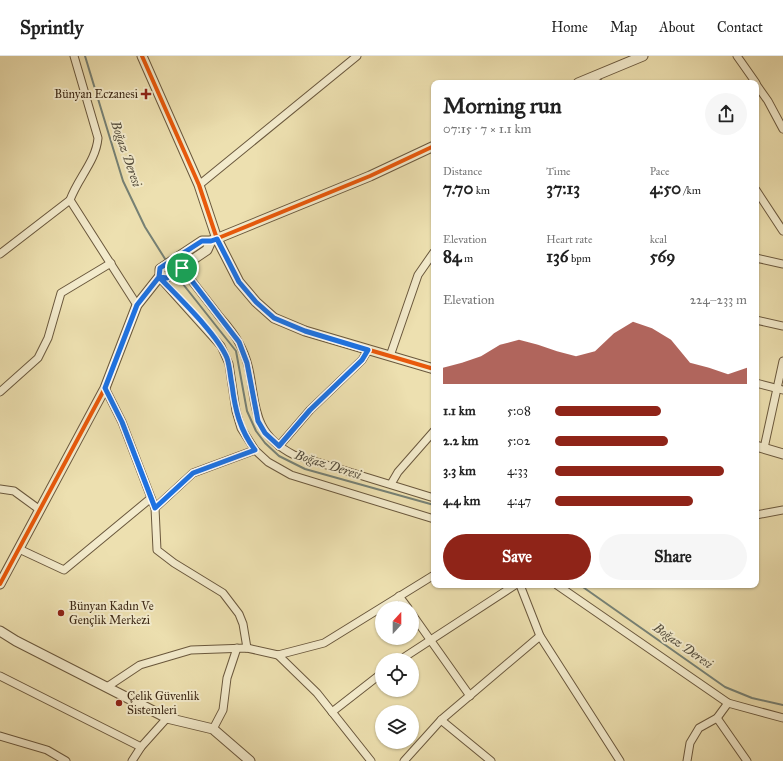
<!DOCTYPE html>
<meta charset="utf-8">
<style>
:root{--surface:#fff;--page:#f6f6f6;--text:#222;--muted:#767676;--line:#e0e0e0;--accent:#8f2418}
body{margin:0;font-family:"IM FELL Great Primer",serif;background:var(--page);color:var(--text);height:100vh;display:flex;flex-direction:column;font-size:15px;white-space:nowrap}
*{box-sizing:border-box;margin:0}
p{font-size:13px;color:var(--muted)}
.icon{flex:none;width:22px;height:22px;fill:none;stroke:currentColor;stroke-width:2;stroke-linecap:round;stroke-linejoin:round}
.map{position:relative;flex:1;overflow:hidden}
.drawer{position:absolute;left:431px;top:24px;width:328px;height:508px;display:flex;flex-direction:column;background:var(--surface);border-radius:8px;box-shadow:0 1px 3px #0004}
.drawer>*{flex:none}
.needle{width:26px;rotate:21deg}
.tools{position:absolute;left:375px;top:545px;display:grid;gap:8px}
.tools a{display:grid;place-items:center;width:44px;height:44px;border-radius:50%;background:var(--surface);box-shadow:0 1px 3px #0004;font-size:20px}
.pin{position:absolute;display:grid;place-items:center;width:34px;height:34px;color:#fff;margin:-17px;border:2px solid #fff;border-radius:50%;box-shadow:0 1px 4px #0007}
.round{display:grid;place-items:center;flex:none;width:42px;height:42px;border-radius:21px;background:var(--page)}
.head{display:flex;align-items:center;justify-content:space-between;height:68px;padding:0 12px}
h1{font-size:22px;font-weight:700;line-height:30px}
.metrics{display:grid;grid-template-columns:repeat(3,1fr);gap:6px;height:68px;padding:4px 12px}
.metrics div{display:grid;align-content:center}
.metrics b{font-size:17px;font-weight:700}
.metrics small{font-size:11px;font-weight:400}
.metrics p{font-size:11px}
.chart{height:112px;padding:8px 12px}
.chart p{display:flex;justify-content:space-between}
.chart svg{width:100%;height:72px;margin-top:4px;fill:var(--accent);opacity:.7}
.button{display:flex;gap:8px;margin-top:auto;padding:8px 12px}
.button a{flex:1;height:46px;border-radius:24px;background:var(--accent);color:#fff;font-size:16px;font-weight:700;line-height:46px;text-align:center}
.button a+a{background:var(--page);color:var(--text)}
ul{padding:0 12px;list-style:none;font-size:13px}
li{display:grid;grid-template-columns:64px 48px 1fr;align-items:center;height:30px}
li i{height:10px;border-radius:5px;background:var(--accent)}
header{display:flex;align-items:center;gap:24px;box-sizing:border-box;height:56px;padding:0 20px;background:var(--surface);border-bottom:1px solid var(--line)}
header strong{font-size:19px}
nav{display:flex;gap:22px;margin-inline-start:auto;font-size:14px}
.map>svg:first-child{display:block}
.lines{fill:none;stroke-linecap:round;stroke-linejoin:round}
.stream{stroke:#768175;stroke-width:2}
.minor-casing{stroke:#6a583d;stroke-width:9}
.tertiary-casing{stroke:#6a583d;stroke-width:11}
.minor{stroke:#f3ebcc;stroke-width:7}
.tertiary{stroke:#f3ebcc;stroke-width:9}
.cycleway-casing{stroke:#f3ebcc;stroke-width:6}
.cycleway{stroke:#e8590c;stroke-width:4}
.route-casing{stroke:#fff;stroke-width:8}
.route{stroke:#1a73e8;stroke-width:5}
.poi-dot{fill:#8f2418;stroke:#f3ebcc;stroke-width:1.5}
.labels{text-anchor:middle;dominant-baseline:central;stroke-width:4;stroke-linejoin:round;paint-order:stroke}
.poi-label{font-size:12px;fill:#3e2a17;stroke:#f3ebcc;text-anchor:start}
.water-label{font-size:13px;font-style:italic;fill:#554e3e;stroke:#f3ebcc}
</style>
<header>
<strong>Sprintly</strong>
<nav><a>Home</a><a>Map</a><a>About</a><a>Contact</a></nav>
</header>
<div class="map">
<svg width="783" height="705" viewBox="0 0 783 705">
<rect width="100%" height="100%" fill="#ede0b0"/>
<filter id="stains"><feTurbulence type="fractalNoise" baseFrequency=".005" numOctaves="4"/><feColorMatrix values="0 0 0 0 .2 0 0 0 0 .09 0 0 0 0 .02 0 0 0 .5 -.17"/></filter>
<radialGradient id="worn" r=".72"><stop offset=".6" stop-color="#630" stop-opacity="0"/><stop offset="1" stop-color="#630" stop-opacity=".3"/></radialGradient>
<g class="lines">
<g class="stream">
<path d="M85,0L123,125L145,171L167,206"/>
<path d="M175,218L236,295L247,355L256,375L265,387L279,400L305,413L434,449"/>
<path d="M580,529L725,631L752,642L783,649"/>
</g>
<g class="minor-casing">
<g id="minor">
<path d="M737,0L756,27"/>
<path d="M588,23L599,27"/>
<path d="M756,28L768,45L783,73"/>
<path d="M199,129L357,0"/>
<path d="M756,134L783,175"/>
<path d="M70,144C78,122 96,105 98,82L74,0"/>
<path d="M0,198L70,144L137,249"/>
<path d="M756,202L783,208"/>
<path d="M182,212C194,228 207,244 219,260C226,268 234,277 239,287C263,329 239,371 294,399L434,442"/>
<path d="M159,221L221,290L229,308L236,355L241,372L255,394L268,406L291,419L434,463"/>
<path d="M756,264L783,270"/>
<path d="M390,300L418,219L434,196"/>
<path d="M756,327L783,334"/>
<path d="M105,332L122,366L155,452L157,494L174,507L223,537L239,558L243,568L247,592"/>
<path d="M0,336L38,302L48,282L61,237L111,207"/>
<path d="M279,390L310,354L362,304L368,294"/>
<path d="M764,392L783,305"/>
<path d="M391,428L398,416L434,375"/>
<path d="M0,433L14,435L40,454"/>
<path d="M155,452L193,417L255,394"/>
<path d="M756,459L783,454"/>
<path d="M19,493L64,514L151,442"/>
<path d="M520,529L540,580L620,705"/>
<path d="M557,529L728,647L783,662"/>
<path d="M399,540L408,552"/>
<path d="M412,558L470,640"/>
<path d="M278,599L317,637L371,705"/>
<path d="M400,604L515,529"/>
<path d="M0,620L141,691"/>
<path d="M107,631L140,609L191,594L247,592L278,599L324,587L434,519"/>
<path d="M332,656L382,617"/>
<path d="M717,662L747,705"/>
<path d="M441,664L491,705"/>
<path d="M213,673L223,654L227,622L237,592"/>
<path d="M0,680L47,694L66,705"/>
<path d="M132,705L141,691L167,662"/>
<path d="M404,705L441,664L540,580"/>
<path d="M687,705L690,687L699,672L717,662L728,647"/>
</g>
</g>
<g class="tertiary-casing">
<g id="tertiary">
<path d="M142,0L199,129L217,183L239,226L256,246L274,262L305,275L434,313"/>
<path d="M578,27L643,0"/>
<path d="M160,220L167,221L207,194L211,185"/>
<path d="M756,390L783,398"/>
<path d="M0,528L105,332L137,249L160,220V213L202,185H211L370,120L434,90"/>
<path d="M0,575L16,585L167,662L213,673L250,705"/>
</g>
</g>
<use href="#minor" class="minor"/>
<use href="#tertiary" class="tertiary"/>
<g class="cycleway-casing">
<g id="cycleway">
<path d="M142,0L199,129L217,183L239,226L256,246L274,262L305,275L434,313"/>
<path d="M0,528L105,332L137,249L160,220V213L202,185H211L370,120L434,90"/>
</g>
</g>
<use href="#cycleway" class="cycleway"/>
</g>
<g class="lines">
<g class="route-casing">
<path id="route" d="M182,212L167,222L159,221L137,249L105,332L122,366L155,452L193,417L255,394C240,374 235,354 232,329C230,320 230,311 227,302C217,278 178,241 159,221L160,212L202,185H211L217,183L239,226L256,246L274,262L305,275L368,294L362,304L310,354L279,390L265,377L258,365L247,307L239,286L182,212"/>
</g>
<use href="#route" class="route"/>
</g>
<g class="poi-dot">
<path d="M144 32h4v4h4v4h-4v4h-4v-4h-4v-4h4z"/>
<circle cx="61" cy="557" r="4"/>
<circle cx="119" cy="647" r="4"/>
</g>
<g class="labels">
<g class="poi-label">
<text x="138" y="38" text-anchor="end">Bünyan Eczanesi</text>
<text x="69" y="550">Bünyan Kadın Ve<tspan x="69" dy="14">Gençlik Merkezi</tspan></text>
<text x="127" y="640">Çelik Güvenlik<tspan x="127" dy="14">Sistemleri</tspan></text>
</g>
<g class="water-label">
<text transform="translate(126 98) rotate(71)">Boğaz Deresi</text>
<text transform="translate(328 409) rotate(18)">Boğaz Deresi</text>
<text transform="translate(683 590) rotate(35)">Boğaz Deresi</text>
</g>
</g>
<rect width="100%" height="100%" filter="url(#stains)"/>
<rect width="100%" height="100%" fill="url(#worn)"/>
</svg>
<div class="tools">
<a><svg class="needle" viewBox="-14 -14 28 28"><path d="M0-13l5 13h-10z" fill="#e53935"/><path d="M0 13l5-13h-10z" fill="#767676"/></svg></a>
<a><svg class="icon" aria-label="locate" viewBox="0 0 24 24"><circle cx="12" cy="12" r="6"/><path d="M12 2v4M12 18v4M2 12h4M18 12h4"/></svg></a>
<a><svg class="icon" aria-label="layers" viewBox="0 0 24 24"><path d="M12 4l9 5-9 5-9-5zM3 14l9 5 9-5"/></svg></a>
</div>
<div class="pin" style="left:182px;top:212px;background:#1e9e55"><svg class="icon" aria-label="arrive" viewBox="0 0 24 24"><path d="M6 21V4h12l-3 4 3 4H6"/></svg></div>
<section class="drawer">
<div class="head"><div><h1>Morning run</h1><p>07:15 · 7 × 1.1 km</p></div><a class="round"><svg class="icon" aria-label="share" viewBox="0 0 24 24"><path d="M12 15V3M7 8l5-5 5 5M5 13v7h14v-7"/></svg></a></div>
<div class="metrics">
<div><p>Distance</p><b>7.70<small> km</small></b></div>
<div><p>Time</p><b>37:13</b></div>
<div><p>Pace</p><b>4:50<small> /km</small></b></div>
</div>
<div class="metrics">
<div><p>Elevation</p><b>84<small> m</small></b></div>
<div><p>Heart rate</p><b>136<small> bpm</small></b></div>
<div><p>kcal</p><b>569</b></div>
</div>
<div class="chart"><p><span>Elevation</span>224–233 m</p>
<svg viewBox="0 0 160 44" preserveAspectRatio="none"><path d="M0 44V34L10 31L20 27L30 20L40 17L50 20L60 24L70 27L80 24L90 13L100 6L110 10L120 17L130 31L140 34L150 38L160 34V44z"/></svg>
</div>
<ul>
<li><b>1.1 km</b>5:08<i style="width:55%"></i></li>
<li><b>2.2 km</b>5:02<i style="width:59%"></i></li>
<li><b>3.3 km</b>4:33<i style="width:88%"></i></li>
<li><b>4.4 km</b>4:47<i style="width:72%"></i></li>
</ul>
<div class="button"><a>Save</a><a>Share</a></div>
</section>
</div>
